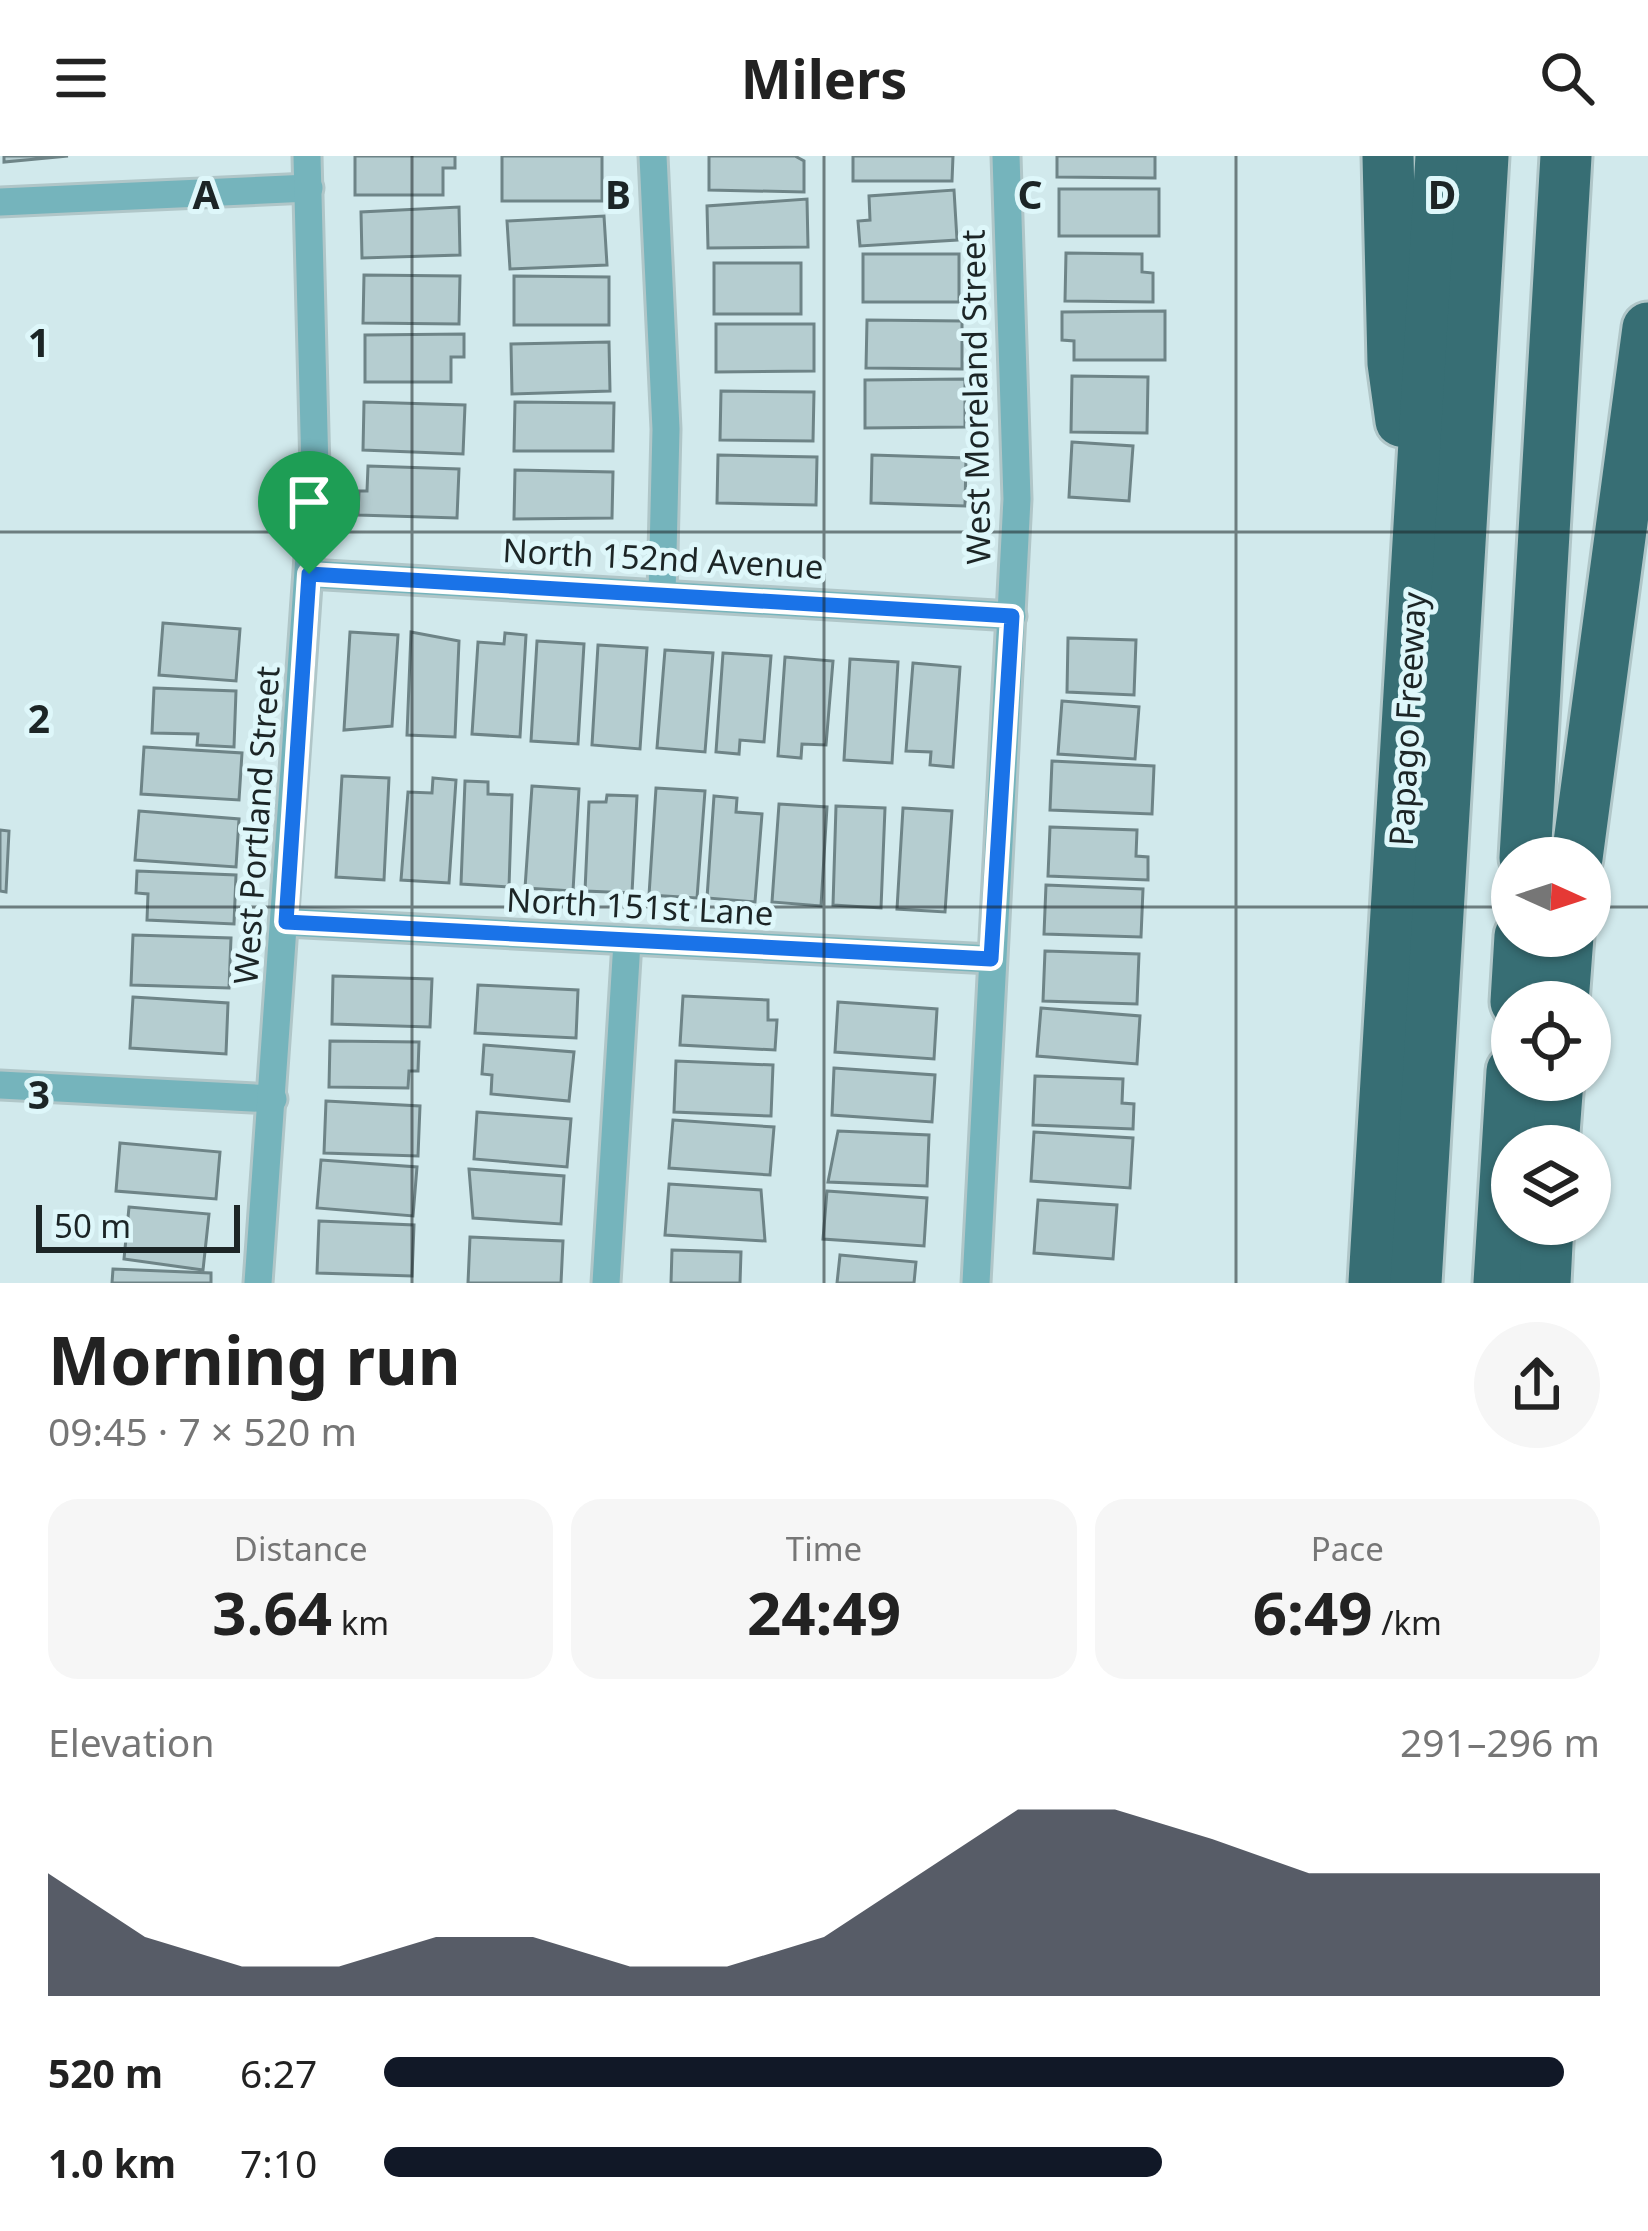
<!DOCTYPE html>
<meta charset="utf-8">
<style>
:root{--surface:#fff;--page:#f6f6f6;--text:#222;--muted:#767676;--accent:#111827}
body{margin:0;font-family:"Noto Sans",sans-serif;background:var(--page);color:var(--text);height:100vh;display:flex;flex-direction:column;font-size:45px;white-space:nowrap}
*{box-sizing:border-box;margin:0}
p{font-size:39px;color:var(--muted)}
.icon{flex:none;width:66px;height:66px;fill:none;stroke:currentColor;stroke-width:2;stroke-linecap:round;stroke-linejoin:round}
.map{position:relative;height:1127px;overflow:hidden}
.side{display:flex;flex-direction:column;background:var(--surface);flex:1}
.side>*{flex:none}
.needle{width:78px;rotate:93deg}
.tools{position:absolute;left:1491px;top:681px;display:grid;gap:24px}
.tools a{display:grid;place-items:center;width:120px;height:120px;border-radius:50%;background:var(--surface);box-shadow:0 3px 9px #0004;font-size:60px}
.scale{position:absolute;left:36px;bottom:30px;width:204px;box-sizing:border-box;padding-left:12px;border:6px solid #1c2526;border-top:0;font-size:33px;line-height:42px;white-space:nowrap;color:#1c2526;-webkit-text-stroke:9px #def7fa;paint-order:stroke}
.pin{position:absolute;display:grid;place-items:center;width:102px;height:102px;color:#fff;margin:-123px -51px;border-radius:50% 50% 50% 0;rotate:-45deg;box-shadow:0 0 12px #0007}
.pin .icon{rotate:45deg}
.round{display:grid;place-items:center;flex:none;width:126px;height:126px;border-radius:63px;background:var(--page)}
.summary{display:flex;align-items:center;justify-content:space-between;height:204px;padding:0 48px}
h1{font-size:66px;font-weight:700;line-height:90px}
.figures{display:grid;grid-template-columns:repeat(3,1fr);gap:18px;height:204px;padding:12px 48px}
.figures div{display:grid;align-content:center;border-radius:30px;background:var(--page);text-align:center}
.figures b{font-size:60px;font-weight:700}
.figures small{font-size:33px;font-weight:400}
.figures p{font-size:33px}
.chart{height:336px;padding:24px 48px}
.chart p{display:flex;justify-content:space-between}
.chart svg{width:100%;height:216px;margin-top:12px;fill:var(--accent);opacity:.7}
ul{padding:0 48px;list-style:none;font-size:39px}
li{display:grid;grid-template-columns:192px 144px 1fr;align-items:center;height:90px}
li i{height:30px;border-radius:15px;background:var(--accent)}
header{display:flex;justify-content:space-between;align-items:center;height:156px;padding:0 48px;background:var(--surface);font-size:54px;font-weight:700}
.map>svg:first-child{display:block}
.building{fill:#b5cdd0;stroke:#6e8487;stroke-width:3}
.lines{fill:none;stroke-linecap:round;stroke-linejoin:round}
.street-casing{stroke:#b0c6c8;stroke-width:33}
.highway-casing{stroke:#b0c6c8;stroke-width:57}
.street{stroke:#75b4bc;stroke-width:27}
.highway{stroke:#376e74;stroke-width:51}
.route-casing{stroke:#fff;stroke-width:24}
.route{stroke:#1a73e8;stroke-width:15}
.grid{fill:none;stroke:#1c2526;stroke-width:3;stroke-opacity:0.55}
.labels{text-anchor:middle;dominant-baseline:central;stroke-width:10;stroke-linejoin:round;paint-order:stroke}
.street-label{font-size:33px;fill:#1c2526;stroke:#def7fa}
.grid-label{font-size:39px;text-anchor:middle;font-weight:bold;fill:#1c2526;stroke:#def7fa;stroke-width:10;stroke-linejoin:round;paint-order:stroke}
</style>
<header><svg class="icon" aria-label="menu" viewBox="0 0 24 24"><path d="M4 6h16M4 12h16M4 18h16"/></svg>Milers<svg class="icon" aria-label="search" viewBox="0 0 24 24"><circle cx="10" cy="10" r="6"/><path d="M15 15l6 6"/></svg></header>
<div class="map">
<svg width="1648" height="1127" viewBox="0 0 1648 1127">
<rect width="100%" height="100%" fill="#d1e9ec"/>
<g class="building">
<path d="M4,0H68L4,6Z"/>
<path d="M355,0H455V12H443V39H355Z"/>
<rect x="502" y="0" width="100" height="45"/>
<path d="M709,0H795L804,5V36L709,34Z"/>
<path d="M853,0H953L952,25H853Z"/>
<path d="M1057,0H1155V22L1057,21Z"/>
<rect x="1059" y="33" width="100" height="47"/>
<path d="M954,34L957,84L860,90L858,65L870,64L869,40Z"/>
<path d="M807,43L808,91L708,92L707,50Z"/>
<path d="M459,51L460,99L362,102L361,56Z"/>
<path d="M604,60L607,109L510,113L507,65Z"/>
<path d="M1066,97L1142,98V116L1153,117V146L1065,145Z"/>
<rect x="863" y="98" width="96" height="48"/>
<rect x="714" y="107" width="87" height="51"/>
<path d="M364,119L460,120L459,168L363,167Z"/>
<path d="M514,120L609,121V169H514Z"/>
<path d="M1165,155V204H1074V185L1062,184V156Z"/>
<path d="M867,164L962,165V213L866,212Z"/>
<path d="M716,168H814V215L716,216Z"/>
<path d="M464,178V201H451V226H365V179Z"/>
<path d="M609,186L610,235L512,238L511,188Z"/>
<path d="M1072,220L1148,221L1147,277L1071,276Z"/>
<path d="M965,223V271L865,272V224Z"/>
<path d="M721,235L814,236L813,285L720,284Z"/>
<path d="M364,246L465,249L463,298L363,294Z"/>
<path d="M515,246L614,247L613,295H514Z"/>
<path d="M1072,286L1133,290L1129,345L1069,341Z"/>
<path d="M718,299L817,301L816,349L717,347Z"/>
<path d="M872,299L966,302L965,350L871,347Z"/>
<path d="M368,310L459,313L457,362L358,359L359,335H367Z"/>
<path d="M515,314L613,316L612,362L514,363Z"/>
<path d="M163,467L240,473L236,525L159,519Z"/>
<path d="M350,476L398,479L392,570L344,574Z"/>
<path d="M411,476L459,485L455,581L407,579Z"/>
<path d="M505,477L526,479L520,581L472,578L478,486L504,488Z"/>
<path d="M1068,482L1136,484L1134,539L1067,536Z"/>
<path d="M537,485L584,488L578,588L531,585Z"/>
<path d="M598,489L647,492L640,593L592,589Z"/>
<path d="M665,494L713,497L705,596L657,592Z"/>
<path d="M723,497L771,500L764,586L740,584L739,598L716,596Z"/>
<path d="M785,501L833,505L826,589L802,588L801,602L778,600Z"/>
<path d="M850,503L898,506L892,607L844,604Z"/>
<path d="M913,507L960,511L953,611L930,609L931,596L906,595Z"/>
<path d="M154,532L236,535L234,591L197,589L198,578L152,577Z"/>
<path d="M1062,545L1139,551L1135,603L1058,598Z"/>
<path d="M144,591L242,597L239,644L141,638Z"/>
<path d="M1052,605L1154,610L1152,658L1050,654Z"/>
<path d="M342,620L389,622L384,724L336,721Z"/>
<path d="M433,622L456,624L449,727L401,724L408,636L432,637Z"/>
<path d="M465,625L488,626V638L512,639L509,731L461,728Z"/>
<path d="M532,630L579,633L573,735L525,732Z"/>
<path d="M656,632L705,635L697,742L649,739Z"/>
<path d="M607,639L637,640L632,737L585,735L589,646H606Z"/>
<path d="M714,640L737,642L736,656L762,658L755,746L707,742Z"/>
<path d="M779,648L827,651L821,750L772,746Z"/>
<path d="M836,650L885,652L881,752L833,749Z"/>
<path d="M903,652L952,655L945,756L897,753Z"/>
<path d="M139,655L239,663L236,711L135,704Z"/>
<path d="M1050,671L1137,674L1136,700L1148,701V724L1048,720Z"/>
<path d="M0,674L9,675L6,736L0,735Z"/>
<path d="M137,715L236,719L234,768L147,764L148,738L136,737Z"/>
<path d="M1046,729L1143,733L1141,781L1044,778Z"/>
<path d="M133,779L231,782L229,832L131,829Z"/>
<path d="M1045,795L1139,798L1137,848L1043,845Z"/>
<path d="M333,820L432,823L430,871L332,868Z"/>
<path d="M478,829L578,834L576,882L475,877Z"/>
<path d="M683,840L768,844V864H777L775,894L680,889Z"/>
<path d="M133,841L228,847L226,898L130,892Z"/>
<path d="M838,846L937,853L934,903L835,896Z"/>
<path d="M1041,852L1140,860L1137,908L1037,900Z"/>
<path d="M330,885L419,886L418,915H409L408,932L329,931Z"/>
<path d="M484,889L574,896L569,945L491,938L492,919L482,918Z"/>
<path d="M676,905L773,909L771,960L674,956Z"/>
<path d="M834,912L935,919L932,966L832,959Z"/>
<path d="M1035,920L1123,923L1122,947L1134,948L1133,973L1033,969Z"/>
<path d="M326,945L420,950L418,1000L324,997Z"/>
<path d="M477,956L571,963L567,1011L474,1003Z"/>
<path d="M673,964L774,971L770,1019L669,1012Z"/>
<path d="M838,975L929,979L927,1030L828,1026Z"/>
<path d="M1034,976L1133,982L1130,1032L1031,1025Z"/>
<path d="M120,987L220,996L216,1043L116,1035Z"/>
<path d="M321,1004L417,1011L413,1060L317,1052Z"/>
<path d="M469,1013L564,1020L561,1068L473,1062Z"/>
<path d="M669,1028L761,1034L765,1085L665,1079Z"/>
<path d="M827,1035L927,1042L924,1090L823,1083Z"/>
<path d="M1038,1044L1117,1049L1113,1103L1034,1097Z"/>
<path d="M129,1051L209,1058L203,1114L124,1103Z"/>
<path d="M319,1065L414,1069L412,1120L317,1117Z"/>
<path d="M470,1081L563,1085L561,1127H468Z"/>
<path d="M672,1094L741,1096L740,1127H671Z"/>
<path d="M840,1099L916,1106L914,1127H837Z"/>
<path d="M113,1113L211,1117V1127H112Z"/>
</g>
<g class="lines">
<g class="street-casing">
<g id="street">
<path d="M653,0L666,273L662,438"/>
<path d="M0,46L309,32"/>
<path d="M309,418L1012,460"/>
<path d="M286,766L991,803"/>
<path d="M0,929L273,943"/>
<path d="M258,1127L315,315L307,0"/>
<path d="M606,1127L627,786"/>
<path d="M976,1127L1017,343L1006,0"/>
</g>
</g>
<g class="highway-casing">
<g id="highway">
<path d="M1388,0L1393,207L1401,265"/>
<path d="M1525,702L1566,0"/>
<path d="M1577,702L1648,172"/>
<path d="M1516,846L1520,780"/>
<path d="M1563,846L1568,780"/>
<path d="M1553,990L1558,924"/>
<path d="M1374,1127L1441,0"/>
<path d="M1416,1127L1483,0"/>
<path d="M1499,1127L1512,915"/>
<path d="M1545,1127L1548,1068"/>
</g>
</g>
<use href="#street" class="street"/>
<use href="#highway" class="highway"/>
</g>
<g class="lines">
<g class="route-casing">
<path id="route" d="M309,418L1012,460L991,803L286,766Z"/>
</g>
<use href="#route" class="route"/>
</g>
<path class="grid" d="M412,0V1127M824,0V1127M1236,0V1127M0,376H1648M0,751H1512M1590,751H1648"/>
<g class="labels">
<g class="street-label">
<text transform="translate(975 241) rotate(-91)">West Moreland Street</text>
<text transform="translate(663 402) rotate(3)">North 152nd Avenue</text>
<text transform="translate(1407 563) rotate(-87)">Papago Freeway</text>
<text transform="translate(256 669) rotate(-86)">West Portland Street</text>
<text transform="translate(640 750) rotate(3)">North 151st Lane</text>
</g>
</g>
<g class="grid-label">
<text x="206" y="53">A</text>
<text x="618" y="53">B</text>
<text x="1030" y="53">C</text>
<text x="1442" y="53">D</text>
<text x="39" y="201">1</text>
<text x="39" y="577">2</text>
<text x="39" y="953">3</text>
</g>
</svg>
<div class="tools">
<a><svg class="needle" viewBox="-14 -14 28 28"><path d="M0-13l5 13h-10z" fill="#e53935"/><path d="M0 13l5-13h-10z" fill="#767676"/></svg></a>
<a><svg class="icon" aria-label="locate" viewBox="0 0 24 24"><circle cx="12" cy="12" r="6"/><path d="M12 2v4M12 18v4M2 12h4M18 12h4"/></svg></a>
<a><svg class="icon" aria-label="layers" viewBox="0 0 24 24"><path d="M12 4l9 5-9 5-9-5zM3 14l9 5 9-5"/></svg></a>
</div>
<div class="scale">50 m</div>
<div class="pin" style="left:309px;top:418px;background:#1e9e55"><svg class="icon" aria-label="arrive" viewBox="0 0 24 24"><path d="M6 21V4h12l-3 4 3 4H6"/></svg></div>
</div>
<section class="side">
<div class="summary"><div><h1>Morning run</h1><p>09:45 · 7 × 520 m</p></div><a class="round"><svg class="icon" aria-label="share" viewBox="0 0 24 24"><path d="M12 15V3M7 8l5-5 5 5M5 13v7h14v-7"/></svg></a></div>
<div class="figures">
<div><p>Distance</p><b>3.64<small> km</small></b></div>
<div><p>Time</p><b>24:49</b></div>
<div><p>Pace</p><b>6:49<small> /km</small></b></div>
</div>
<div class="chart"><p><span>Elevation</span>291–296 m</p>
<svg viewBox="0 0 160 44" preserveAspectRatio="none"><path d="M0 44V19L10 32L20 38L30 38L40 32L50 32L60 38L70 38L80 32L90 19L100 6L110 6L120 12L130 19L140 19L150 19L160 19V44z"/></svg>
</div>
<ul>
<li><b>520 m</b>6:27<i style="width:97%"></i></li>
<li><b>1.0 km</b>7:10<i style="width:64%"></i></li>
</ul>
</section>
